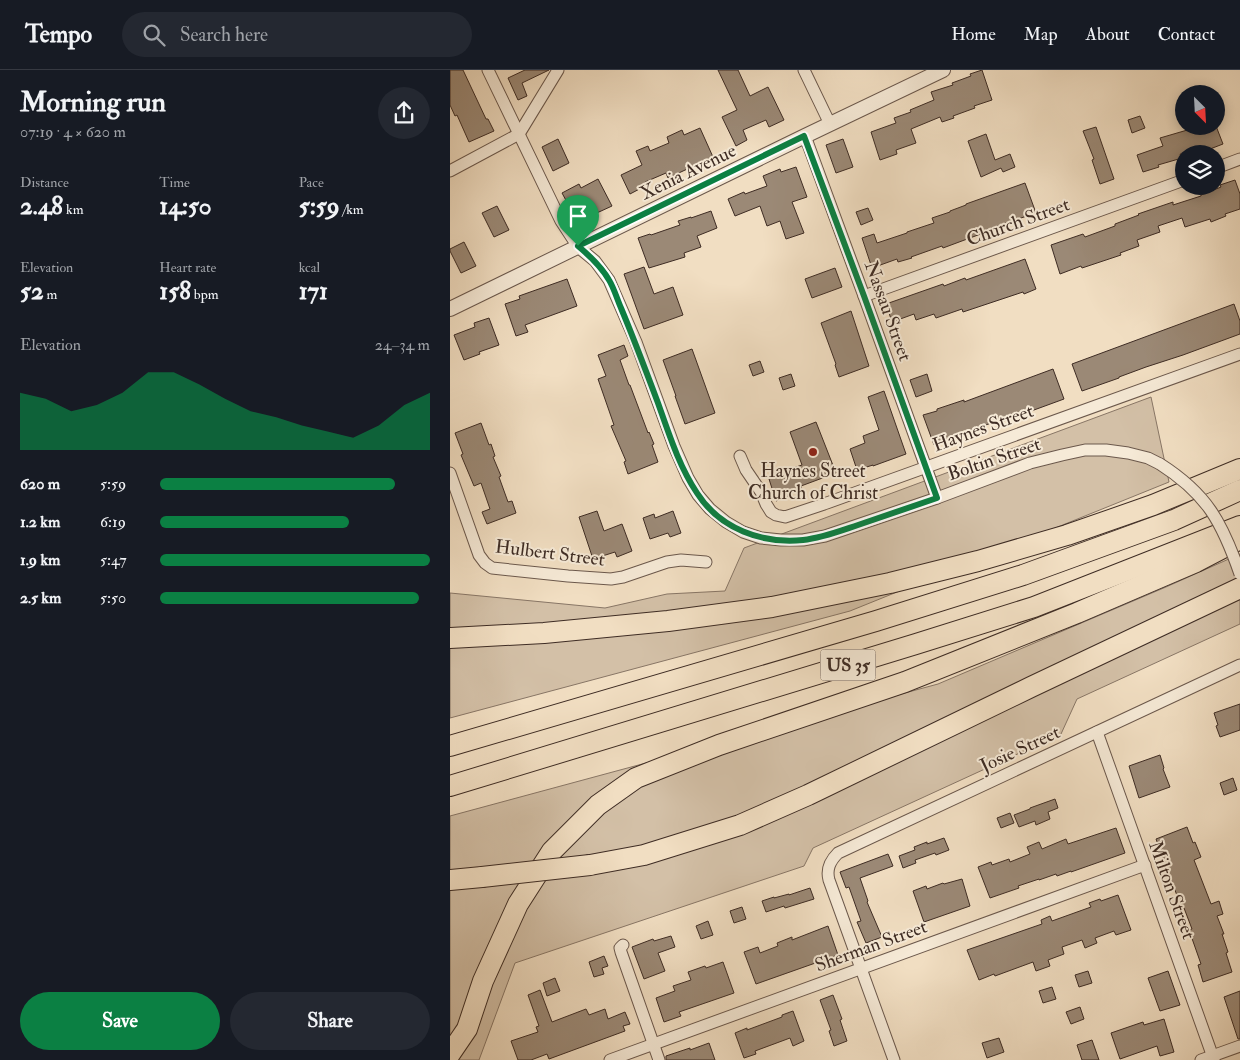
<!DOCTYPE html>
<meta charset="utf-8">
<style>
:root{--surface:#171b24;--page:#242831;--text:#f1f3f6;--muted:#9ea1a6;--line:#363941;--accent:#0b8043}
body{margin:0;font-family:"IM FELL Double Pica",serif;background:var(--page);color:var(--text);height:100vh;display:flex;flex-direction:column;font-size:19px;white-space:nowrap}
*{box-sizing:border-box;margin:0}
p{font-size:16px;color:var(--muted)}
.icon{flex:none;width:28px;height:28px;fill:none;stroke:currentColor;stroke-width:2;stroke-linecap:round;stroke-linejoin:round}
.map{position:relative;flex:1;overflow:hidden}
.sheet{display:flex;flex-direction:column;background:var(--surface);width:450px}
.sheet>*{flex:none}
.needle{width:32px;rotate:156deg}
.buttons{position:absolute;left:725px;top:15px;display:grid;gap:10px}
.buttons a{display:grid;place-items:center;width:50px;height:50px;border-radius:50%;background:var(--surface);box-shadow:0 2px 12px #0003;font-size:25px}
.pin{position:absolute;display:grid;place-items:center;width:42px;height:42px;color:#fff;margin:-51px -21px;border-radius:50% 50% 50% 0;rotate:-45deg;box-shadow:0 0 5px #0007}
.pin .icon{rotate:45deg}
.round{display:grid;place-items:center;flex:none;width:52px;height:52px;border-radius:26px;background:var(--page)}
.overview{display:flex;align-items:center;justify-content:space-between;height:85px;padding:0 20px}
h1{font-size:28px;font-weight:800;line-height:38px}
.stats{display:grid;grid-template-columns:repeat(3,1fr);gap:8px;height:85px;padding:5px 20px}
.stats div{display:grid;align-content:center}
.stats b{font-size:25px;font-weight:800}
.stats small{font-size:14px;font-weight:400}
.stats p{font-size:14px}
.chart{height:140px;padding:10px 20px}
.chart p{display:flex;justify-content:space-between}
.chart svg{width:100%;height:90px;margin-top:5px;fill:var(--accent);opacity:.7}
.primary-button{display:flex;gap:10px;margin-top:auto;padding:10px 20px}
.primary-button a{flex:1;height:58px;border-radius:30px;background:var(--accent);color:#fff;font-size:20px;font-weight:800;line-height:58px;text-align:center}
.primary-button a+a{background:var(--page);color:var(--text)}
ul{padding:0 20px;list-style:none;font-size:16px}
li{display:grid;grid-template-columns:80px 60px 1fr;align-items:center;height:38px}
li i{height:12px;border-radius:6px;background:var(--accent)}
header{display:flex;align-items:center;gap:30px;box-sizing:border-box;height:70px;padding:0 25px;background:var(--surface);border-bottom:1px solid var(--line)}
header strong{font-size:24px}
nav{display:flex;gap:28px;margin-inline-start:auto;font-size:18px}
.search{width:350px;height:45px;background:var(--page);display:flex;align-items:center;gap:12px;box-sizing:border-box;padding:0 18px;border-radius:28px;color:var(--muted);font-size:19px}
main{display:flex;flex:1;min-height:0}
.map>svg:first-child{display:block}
.green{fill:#d3c0a7;stroke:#887666}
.building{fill:#9b8976;stroke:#3e2c24}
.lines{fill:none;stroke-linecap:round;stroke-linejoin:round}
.minor-casing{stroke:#6b584c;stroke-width:13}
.tertiary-casing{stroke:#6b584c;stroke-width:16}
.motorway-casing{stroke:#3e2c24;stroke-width:22}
.minor{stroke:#f6ead7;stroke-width:11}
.tertiary{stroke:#f6ead7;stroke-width:14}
.motorway{stroke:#f1dec2;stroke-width:20}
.minor-bridge-casing{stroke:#6b584c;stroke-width:13;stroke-linecap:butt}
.motorway-bridge-casing{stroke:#3e2c24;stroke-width:22;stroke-linecap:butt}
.minor-bridge{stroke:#f6ead7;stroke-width:11}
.motorway-bridge{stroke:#f1dec2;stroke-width:20}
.route-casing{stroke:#fff;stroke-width:10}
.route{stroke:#0b8043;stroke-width:6}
.poi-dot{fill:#8f2418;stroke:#f6ead7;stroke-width:2}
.labels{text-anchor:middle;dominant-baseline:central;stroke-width:4;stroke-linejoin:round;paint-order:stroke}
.shield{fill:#f6ead7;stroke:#75655a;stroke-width:1}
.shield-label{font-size:18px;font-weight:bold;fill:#3e2c24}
.street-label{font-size:19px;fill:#3e2c24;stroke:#f6ead7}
.poi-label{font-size:19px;fill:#3e2c24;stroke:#f6ead7}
</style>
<header>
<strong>Tempo</strong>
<div class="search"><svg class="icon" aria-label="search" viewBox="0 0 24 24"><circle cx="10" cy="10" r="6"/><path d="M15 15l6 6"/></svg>Search here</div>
<nav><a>Home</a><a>Map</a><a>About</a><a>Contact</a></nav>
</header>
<main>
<section class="sheet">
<div class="overview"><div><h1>Morning run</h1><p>07:19 · 4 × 620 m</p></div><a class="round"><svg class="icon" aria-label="share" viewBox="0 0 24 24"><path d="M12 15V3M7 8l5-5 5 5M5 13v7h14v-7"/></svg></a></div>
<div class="stats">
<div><p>Distance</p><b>2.48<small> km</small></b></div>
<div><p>Time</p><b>14:50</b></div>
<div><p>Pace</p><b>5:59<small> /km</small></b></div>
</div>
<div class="stats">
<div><p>Elevation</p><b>52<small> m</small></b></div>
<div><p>Heart rate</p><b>158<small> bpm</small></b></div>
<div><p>kcal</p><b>171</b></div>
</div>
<div class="chart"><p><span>Elevation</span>24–34 m</p>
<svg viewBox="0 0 160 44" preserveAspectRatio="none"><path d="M0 44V16L10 19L20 25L30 22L40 16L50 6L60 6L70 12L80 19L90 25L100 28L110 32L120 35L130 38L140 32L150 22L160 16V44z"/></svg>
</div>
<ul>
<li><b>620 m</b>5:59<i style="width:87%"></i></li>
<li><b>1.2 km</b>6:19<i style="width:70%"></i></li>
<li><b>1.9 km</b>5:47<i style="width:100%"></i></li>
<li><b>2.5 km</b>5:50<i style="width:96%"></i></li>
</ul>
<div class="primary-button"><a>Save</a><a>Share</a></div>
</section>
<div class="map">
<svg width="790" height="990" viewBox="0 0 790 990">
<rect width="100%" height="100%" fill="#f1dec2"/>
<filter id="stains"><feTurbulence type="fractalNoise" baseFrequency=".004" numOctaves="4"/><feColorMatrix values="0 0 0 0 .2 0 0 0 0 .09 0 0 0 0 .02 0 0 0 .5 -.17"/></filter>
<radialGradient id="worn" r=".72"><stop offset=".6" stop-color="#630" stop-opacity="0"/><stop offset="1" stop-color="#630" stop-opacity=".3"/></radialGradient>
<g class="green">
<path d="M701,327L719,412L400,541L0,648V523L155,538L217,524L275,521L294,478Z"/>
<path d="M790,484V554L627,629L611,664L363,778L354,796L65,893L29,990H0V746L488,614L716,517Z"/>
</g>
<g class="building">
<path d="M0,0H13L36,49H38L44,61L19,72L7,45L5,46L0,35Z"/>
<path d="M75,0H99L72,13L77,26L68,30L58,8Z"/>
<path d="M268,0H288L300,26L318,17L334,50L319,57L316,50L293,60L297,70L286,76L272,47L287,40Z"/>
<path d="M532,0L542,30L524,36L525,38L503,46L504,48L492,52L490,47L461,59L466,73L446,80L447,84L430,90L421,62L446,53L444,48L461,42L460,40L484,30L481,22L503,15L502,13L521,6L520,4Z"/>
<path d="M690,46L695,58L682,63L678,50Z"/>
<path d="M751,56H766L773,74L747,84H730L732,88L708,95L709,97L693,102L687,85L713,76L710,68Z"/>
<path d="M646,57L664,109L650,114L642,90L644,89L633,61Z"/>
<path d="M250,58L263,87L218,108L216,103L195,112L197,115L180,124L171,105L192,95L186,81L198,76L200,81L219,73L217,67L232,60L234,65Z"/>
<path d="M536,64L545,90L560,84L565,97L553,102L551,98L531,107L518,71Z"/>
<path d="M108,69L119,93L103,101L92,77Z"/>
<path d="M393,69L403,97L386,103L376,75Z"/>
<path d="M346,97L357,127L342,132L354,163L336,169L330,151L317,156L310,136L285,146L278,129L294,122L295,124L317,116L313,106L330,99L331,102Z"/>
<path d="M148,109L162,136L138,147L140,151L130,156L112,123L129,114L131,118Z"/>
<path d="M785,110L790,124V139L775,144L776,146L761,152L760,149L735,157L732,148L708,156L710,162L687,170L689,176L670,183L671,185L632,198L631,196L610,204L601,175L633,164L635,167L665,156V154L689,145L688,144L723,132V135L751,126V125L771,117L770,115Z"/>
<path d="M575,113L586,143L535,160L536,162L493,178L492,176L461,187L462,188L448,192L447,189L422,198L412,168L424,164L427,173L457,163V162L484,153L482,148L500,142V141L516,135V134Z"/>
<path d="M47,136L59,160L44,167L32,143Z"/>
<path d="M418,138L423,150L411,155L406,142Z"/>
<path d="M261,141L267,158L247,166L251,177L234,183L235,187L199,198L188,168L200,164L201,165L230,155L228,151L241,147V148Z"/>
<path d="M14,172L26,196L11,203L0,181V179Z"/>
<path d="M575,189L586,219L574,224L573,222L513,242L512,239L486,248L484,244L466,250L464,244L442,252L436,234L493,214L494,216L515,208L516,210Z"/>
<path d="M194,197L204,224L223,217L233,245L194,259L174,204Z"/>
<path d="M385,198L392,217L362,228L355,209Z"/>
<path d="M117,209L127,236L75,255L78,262L66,266L55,234L70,229L69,226Z"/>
<path d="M784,234L790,251V264L733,285L696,297L669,307V308L632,321L622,294Z"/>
<path d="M401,241L419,296L389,307L385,295L386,294L371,253Z"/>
<path d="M39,248L49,275L29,282L30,284L14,290L4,265L25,257L24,253Z"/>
<path d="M174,275L178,286L170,290L179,315H180L198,363L199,362L204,374L202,375L208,392L178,404L174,392L176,391L161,356L164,355L148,309L156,306L148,285Z"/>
<path d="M242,279L265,343L235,354L225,326H226L213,290Z"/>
<path d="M310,291L314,302L303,306L299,295Z"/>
<path d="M603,299L614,329L554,351L553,349L524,359L484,375L473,345L487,341V339L514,330V332Z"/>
<path d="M341,304L345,316L333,320L329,308Z"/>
<path d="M477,304L482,321L466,327L460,310Z"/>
<path d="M434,321L456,384L423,396V395L407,400L400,379L415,373L413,366L429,360L418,327Z"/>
<path d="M366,352L386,403L351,416L352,419L337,424L338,427L326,431L319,409L335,404L334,401L352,395L340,362Z"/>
<path d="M31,353L39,375L41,374L45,386L43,387L51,406L49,407L58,432L62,431L66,443L37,454L32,442L40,439L31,413L24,416L11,385L13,384L5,363Z"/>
<path d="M147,441L154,461L172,454L182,481L167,487L165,482L143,489L129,447Z"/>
<path d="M223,441L231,463L220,467L218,463L200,469L193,448L204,444L205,448Z"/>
<path d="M790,634V660L770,667L766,656L768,655L764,643Z"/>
<path d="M710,685L714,698L713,699L720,717L689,728L679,696Z"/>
<path d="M783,708L787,720L774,725L770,713Z"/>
<path d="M605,729L608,738L598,742L600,749L586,755L585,751L569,757L564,745L580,739V738Z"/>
<path d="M560,743L564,753L551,758L547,748Z"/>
<path d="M737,757L743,773L745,772L751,787L744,790L761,834L769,831L773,844L767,846L774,864H772L778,882L776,883L782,902L753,912L748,895L751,894L739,860L742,859L734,838L732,839L706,769Z"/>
<path d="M666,758L675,783L621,802V801L607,806L606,804L589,810V809L568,816L569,818L540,828L528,797L541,792L542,795L559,789L560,792L580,784L577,777L589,772L592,779L616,769L618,774Z"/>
<path d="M494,768L499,780L486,785L485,783L465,790L466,793L453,798L449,786L465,780L464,777L477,772V774Z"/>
<path d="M438,784L443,796L410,808L418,831L417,832L432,867L416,873L407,852L411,851L399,817L396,818L390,802Z"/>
<path d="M512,809L520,836L474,852L463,821L476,816L477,819L493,813L494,814Z"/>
<path d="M360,818L364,829L335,838L334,836L316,842L312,831L324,827V828L339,824V825Z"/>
<path d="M668,825L681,860L666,865L664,861L645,868L647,873L635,878L632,870L612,877L614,884L598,890L600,896L586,901L583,892L545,906L544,904L529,910L517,880L592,854L591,850L600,846L602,851L641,837L639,833L650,829L651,831Z"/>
<path d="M292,837L296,849L284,853L280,841Z"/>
<path d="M258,851L263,865L251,869L246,856Z"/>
<path d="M378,856L388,885L306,914L294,882L308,877L310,883L328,876L327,873L342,867V870Z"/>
<path d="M221,866L225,877L208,883L215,901L194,909L182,877L203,869L204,871Z"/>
<path d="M154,886L158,896L152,898L154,904L144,907L139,892Z"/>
<path d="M273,892L284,923L229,942L231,946L214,952L206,928L225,921L223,916L241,910L238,902L255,896L256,898Z"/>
<path d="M638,901L642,913L629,917L625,905Z"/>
<path d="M718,901L730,935L710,941L698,908Z"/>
<path d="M105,908L110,921L97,926L93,913Z"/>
<path d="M602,917L606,929L593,933L589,921Z"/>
<path d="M90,920L102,952L136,939L139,945L155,939L158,949L175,942L180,954L173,956L175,961L99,989L97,984L81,990H68L61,971L88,962L86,957L89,956L78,925Z"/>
<path d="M790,921V969H788L774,927Z"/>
<path d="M383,925L392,949L390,950L397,971L384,976L379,961L381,960L370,930Z"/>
<path d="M630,937L634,949L621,954L616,942Z"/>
<path d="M343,941L354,971L343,976L340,968L305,981L306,984L294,988L285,963L297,958V960L332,947V945Z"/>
<path d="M714,949L724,982L710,986L707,976L670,989L661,963L693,952L694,955Z"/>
<path d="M549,968L554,982L537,988L532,973Z"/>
<path d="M642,970L649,990H632L627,975Z"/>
<path d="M259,973L265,990H216V986L240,978V980Z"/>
</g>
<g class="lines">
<g class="minor-casing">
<g id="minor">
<path d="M38,0L111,151L128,177L145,191L159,210L186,272L224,376L238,408L248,425L260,439L276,452L293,462L311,468L331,470H353L375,466L487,428L580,393L612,385L635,380H656L678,383L698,388L710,394"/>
<path d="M354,0L380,54"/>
<path d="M355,66L414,226L487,428"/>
<path d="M766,98L790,89"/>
<path d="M0,101L69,64L108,0"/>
<path d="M414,226L734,110"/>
<path d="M290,386L296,400L311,422L316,434L321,442L326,445L335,447L374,434L790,284"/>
<path d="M0,403L29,485L35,493L42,498L118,506L161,509L173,507L217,492L231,490L256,492"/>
<path d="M647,662L764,990"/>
<path d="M173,875L170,878L171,882L209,990"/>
<path d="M160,990L695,795"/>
<path d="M444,990L379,810C376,799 380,791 388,783L790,595"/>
<path d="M751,990L790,976"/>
</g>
</g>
<g class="tertiary-casing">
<path id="tertiary" d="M0,239L355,66L493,0"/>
</g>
<g class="motorway-casing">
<g id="motorway">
<path d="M0,568L94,563L218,551L322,537L440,513L528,491L617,465L703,435L790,399"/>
<path d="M0,676L426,551L573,505L724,450L790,420"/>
<path d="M0,716L466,574L584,537L790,456"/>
<path d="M140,795L194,785L290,755L358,725L581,617L790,518"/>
<path d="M0,810L32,807"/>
<path d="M0,984L17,959L33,911L68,834L102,781L148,735L186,708L269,675L455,612L627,543L746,492L790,469"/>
</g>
</g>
<use href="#minor" class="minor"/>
<use href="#tertiary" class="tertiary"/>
<use href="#motorway" class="motorway"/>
<g class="minor-bridge-casing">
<path id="minor-bridge" d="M710,394C757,424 772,452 790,504"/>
</g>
<g class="motorway-bridge-casing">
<path id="motorway-bridge" d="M32,807L140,795"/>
</g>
<use href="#minor-bridge" class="minor-bridge"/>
<use href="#motorway-bridge" class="motorway-bridge"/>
</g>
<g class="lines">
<g class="route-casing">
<path id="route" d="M354,66L414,226L487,428C460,437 434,446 408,455C390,461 372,468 353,470C312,474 270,459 247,423C229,396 219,364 208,333C196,301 184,269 171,238C167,229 164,218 159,210C151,196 140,186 128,176Z"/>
</g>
<use href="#route" class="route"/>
</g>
<circle class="poi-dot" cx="363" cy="382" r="5"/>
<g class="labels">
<rect class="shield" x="370.5" y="579.5" width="55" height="31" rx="4"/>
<g class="shield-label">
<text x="398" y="595">US 35</text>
</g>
<g class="street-label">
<text transform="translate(238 102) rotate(-26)">Xenia Avenue</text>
<text transform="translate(568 152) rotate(-20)">Church Street</text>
<text transform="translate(438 241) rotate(70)">Nassau Street</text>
<text transform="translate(533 358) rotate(-20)">Haynes Street</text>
<text transform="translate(544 389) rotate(-19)">Boltin Street</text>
<text transform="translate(100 483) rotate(7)">Hulbert Street</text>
<text transform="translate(570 679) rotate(-25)">Josie Street</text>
<text transform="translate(722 820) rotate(70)">Milton Street</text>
<text transform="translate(421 876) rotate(-20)">Sherman Street</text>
</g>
<g class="poi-label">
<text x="363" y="401">Haynes Street<tspan x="363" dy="22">Church of Christ</tspan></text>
</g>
</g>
<rect width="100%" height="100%" filter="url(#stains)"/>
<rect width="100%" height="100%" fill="url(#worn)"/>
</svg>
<div class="buttons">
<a><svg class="needle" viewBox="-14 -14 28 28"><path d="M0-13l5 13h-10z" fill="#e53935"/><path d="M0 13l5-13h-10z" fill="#9ea1a6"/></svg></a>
<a><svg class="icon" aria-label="layers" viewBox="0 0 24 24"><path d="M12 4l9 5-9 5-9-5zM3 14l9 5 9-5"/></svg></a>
</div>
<div class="pin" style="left:128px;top:176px;background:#1e9e55"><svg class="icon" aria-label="arrive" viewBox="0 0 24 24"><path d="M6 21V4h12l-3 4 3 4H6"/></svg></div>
</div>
</main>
